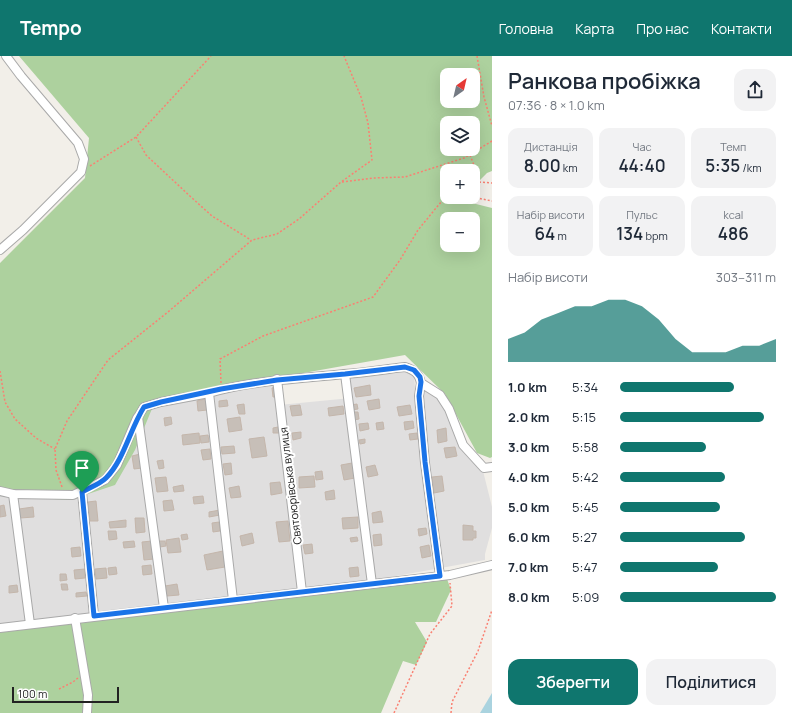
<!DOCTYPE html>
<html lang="uk">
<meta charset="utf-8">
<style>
:root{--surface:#fff;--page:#f2f2f3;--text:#1f2937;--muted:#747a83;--accent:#0f766e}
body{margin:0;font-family:Manrope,sans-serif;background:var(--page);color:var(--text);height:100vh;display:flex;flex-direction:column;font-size:15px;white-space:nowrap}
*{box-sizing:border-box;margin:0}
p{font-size:13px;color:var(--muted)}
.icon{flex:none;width:22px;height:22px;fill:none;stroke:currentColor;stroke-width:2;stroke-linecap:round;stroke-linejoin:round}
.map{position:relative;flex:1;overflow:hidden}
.panel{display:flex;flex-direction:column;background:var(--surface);width:300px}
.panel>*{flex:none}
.needle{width:26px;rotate:34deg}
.buttons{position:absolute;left:440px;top:12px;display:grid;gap:8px}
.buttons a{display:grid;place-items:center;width:40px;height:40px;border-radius:8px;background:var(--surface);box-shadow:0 4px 16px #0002;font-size:20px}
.scale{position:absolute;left:12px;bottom:10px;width:107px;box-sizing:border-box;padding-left:4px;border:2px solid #222;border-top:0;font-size:11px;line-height:14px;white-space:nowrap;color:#222;-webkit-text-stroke:3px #fff;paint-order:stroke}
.pin{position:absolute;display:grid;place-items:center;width:34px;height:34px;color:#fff;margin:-41px -17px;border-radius:50% 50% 50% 0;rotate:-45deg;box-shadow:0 0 4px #0007}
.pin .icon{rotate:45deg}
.round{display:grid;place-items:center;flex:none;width:42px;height:42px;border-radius:12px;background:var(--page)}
.head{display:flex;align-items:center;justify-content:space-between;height:68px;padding:0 16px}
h1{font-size:22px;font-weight:600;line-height:30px}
.figures{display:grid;grid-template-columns:repeat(3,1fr);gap:6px;height:68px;padding:4px 16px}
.figures div{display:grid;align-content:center;border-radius:10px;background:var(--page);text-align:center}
.figures b{font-size:17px;font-weight:600}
.figures small{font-size:11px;font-weight:400}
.figures p{font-size:11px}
.chart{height:112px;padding:8px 16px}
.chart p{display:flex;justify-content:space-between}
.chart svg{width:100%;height:72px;margin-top:4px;fill:var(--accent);opacity:.7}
.button{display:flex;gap:8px;margin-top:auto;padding:8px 16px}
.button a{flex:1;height:46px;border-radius:12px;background:var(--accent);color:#fff;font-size:16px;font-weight:600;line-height:46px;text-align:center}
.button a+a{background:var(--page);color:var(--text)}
ul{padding:0 16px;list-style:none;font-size:13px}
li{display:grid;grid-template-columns:64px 48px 1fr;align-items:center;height:30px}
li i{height:10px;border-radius:5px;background:var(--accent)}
header{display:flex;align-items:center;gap:24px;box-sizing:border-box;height:56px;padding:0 20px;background:var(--accent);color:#fff}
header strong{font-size:19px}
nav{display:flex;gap:22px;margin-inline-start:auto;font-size:14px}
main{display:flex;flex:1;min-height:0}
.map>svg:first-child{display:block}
.residential{fill:#e0dfdf}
.forest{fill:#add19e;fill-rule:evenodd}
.water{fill:#aad3df}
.building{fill:#c7bfb8;stroke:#c4b6ab}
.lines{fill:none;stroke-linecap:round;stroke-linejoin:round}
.minor-casing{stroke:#a9a9a9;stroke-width:10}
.path{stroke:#fa8072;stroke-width:1.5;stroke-dasharray:2 2;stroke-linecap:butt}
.minor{stroke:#fff;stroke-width:8}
.route-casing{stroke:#fff;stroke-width:8}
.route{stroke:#1a73e8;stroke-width:5}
.labels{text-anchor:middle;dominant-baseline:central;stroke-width:4;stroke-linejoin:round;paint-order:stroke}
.street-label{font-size:11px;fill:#222;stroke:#fff}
</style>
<header>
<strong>Tempo</strong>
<nav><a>Головна</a><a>Карта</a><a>Про нас</a><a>Контакти</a></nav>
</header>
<main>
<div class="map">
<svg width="492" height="657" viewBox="0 0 492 657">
<rect width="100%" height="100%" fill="#f2efe9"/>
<path class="residential" d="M406,313L410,316L414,320L416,341L424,335H430L435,337L447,357L459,390L483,415L492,451V472L485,498V504L363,526L0,570V440L70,444L147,355L205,340L276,327L279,349L351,342L347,320Z"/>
<g class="forest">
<path d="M19,0H492V115L487,117L473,131V115H447V141H468V146L492,152V401L490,402L477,397L445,338L405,299L156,343L135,394L115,429L70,444L0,440V207L85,122L89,82ZM447,19H473V45H447ZM447,67H473V93H447ZM447,163H473V189H447Z"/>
<path d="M447,523L451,534L436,566H415L427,586L416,609L403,605L381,657H0V576Z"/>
</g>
<path class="water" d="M492,637V657H480Z"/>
<g class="building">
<path d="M370,329L371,339L356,341L354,332Z"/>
<path d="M275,331L276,341H273L272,332Z"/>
<path d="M205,343L207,354L198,355L197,345Z"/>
<path d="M379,343L380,352L369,354L367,345Z"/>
<path d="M227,344L228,350L219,351V345Z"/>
<path d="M244,348L245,358H239L237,349Z"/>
<path d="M357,348L358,353L352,354L351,349Z"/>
<path d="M300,349L302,359L292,360L290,350Z"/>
<path d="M410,349L412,358L399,360L397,351Z"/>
<path d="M343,350L344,358L329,360L328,352Z"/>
<path d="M353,356H358L359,363L354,364Z"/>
<path d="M171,361L172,368L165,370L164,362Z"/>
<path d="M240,361L242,374L229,376L227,363Z"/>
<path d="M413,365L414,372L405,374L404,366Z"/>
<path d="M383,366L384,373L377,374L376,367Z"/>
<path d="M368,367L369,373L360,375L359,368Z"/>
<path d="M278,371L279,377H273V372Z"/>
<path d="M446,372L447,385L438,387L437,374Z"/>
<path d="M301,376V382L293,384L292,377Z"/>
<path d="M199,377L200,387L183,389L182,379Z"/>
<path d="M417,377L418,383L410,384L409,378Z"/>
<path d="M208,379L209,386L201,387L200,380Z"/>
<path d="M264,381L267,400L252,402L249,383Z"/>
<path d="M365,383V387L360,388L359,384Z"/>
<path d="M234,390L235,397L222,398L221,391Z"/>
<path d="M455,391L457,400L446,402L444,392Z"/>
<path d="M210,393L211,403L203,404L201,394Z"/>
<path d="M140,398L142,412L134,413L132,400Z"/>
<path d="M163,404L164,412L159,413L157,405Z"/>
<path d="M231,407L232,418L225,419L223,408Z"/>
<path d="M352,407L355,422L344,424L341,409Z"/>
<path d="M375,409L378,419L368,421L366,411Z"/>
<path d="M322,415L323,423L316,424L315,416Z"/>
<path d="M314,420L315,431L299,432V421Z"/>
<path d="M442,420L444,435L434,437L432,421Z"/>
<path d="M166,421L168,435L157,436L155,422Z"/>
<path d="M280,426L282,437L271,439L270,427Z"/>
<path d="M183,429L184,435L174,436L173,431Z"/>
<path d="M239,430L241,441L231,442L229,432Z"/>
<path d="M334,434L335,443L326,444L325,436Z"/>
<path d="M203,440L204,447L194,448L193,441Z"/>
<path d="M172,444L174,454L164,455L163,445Z"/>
<path d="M96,445L98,465H90L88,446Z"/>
<path d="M4,449L6,460L0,461V450Z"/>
<path d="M33,451L34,461L20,462L19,453Z"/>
<path d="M220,454V459L209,461V456Z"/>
<path d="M381,455L383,466L373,467L372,457Z"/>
<path d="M358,461V472L343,473L342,462Z"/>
<path d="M135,462H144L145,476L136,477Z"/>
<path d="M126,464V471L110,472L109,466Z"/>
<path d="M288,465L290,485L279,486L276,466Z"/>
<path d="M219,466L220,475L213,476L212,467Z"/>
<path d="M463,469L473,470V475H476V482H473V484H463Z"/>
<path d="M426,472L427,478L419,480L418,473Z"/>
<path d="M108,475H116L117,483L109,484Z"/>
<path d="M252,477L254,487L242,490L240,480Z"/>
<path d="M187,478L188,483L182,484L181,479Z"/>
<path d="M381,478L382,489L374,490L373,479Z"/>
<path d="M357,481L358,485L351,486L350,482Z"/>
<path d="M179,482L181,496L168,497L166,484Z"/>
<path d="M134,485L135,491L124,492L123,486Z"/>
<path d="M152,485L154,503L144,504L142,486Z"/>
<path d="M159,485H165L166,490L160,491Z"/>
<path d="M312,488L313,497L305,498L303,489Z"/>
<path d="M429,489L431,500L422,502L420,491Z"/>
<path d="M80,491L81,500L72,501L71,492Z"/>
<path d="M223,495L225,511L207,514L204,499Z"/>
<path d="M151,509L152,518L143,519L142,510Z"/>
<path d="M116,511L117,518L109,519L108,512Z"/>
<path d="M358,511L359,520L350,521L349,512Z"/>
<path d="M106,512L107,522L96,523L95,513Z"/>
<path d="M85,513V522L75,523L74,514Z"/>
<path d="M60,518H66L67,524L60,525Z"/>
<path d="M61,528H67L68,534H62Z"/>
<path d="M177,528L179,539L167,540L165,530Z"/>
<path d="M17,529L18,536L9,537V530Z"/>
<path d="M86,536L87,540L76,541V537Z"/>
</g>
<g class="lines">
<g class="minor-casing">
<g id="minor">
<path d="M0,194L23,174L81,116L84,103L78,87L21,20L6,0"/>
<path d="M345,318L372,528"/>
<path d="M277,323L302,536"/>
<path d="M421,327L419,340L425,407L440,520"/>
<path d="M0,435L13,438L73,439L105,424L117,409L137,362"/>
<path d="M82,436L94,560"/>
<path d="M13,438L30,568"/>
<path d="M233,544L209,337C253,324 299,323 344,318C365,317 385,313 405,311C414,314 419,317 421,327L440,339L449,353L463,389L484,412L492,411"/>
<path d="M164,552L138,361L144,351L161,346L209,337"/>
<path d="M75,562L88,639L87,657"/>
<path d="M0,572L450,519L492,509"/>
</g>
</g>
<g class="path">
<path d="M477,0L484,41L492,70"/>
<path d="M136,81L146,99L192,142L212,160L251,184"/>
<path d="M470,99L479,122L476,143"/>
<path d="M90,110L136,81L211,0"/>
<path d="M342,126L373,122L405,121L464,102L492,85"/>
<path d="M479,126L492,127"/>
<path d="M472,141L492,145"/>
<path d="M0,315L5,346L15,363L36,382L55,393"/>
<path d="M221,327L220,303L263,280L373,241L400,204L418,174L441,146L461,141"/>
<path d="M62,431L56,414L55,393L67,365L108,304L168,256L252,184L277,178L299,163L341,126L372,104L368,67L361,41L344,0"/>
<path d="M59,633L73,626L78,622"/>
<path d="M394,657L430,578L452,550L450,527"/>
<path d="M451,657L452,646L478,595L492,554"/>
</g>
<use href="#minor" class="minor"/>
</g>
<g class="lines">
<g class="route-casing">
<path id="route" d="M405,311L414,314L420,321L421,326L419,340L425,406L440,520L94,560L82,436C89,432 100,428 106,422C124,404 130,373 144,351L161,346L221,333L277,324L345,318Z"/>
</g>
<use href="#route" class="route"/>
</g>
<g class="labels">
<g class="street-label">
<text transform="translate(290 430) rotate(-97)">Святоюрівська вулиця</text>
</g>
</g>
</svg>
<div class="buttons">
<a><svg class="needle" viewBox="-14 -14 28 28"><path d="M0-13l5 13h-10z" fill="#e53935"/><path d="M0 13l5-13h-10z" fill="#747a83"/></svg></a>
<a><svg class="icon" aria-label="layers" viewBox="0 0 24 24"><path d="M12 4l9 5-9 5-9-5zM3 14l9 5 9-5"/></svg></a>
<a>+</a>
<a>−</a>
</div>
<div class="scale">100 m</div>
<div class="pin" style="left:82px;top:436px;background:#1e9e55"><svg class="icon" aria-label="arrive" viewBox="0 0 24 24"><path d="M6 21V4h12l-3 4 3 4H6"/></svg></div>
</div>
<section class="panel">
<div class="head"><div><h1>Ранкова пробіжка</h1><p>07:36 · 8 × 1.0 km</p></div><a class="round"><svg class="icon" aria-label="share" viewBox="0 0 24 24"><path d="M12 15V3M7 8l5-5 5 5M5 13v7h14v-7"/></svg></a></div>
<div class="figures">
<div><p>Дистанція</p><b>8.00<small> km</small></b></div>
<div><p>Час</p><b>44:40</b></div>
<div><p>Темп</p><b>5:35<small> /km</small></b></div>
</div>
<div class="figures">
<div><p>Набір висоти</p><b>64<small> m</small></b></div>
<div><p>Пульс</p><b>134<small> bpm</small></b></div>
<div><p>kcal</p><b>486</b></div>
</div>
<div class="chart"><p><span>Набір висоти</span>303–311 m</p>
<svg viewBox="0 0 160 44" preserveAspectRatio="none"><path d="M0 44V30L10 26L20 18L30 14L40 10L50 10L60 6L70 6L80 10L90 18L100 30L110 38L120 38L130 38L140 34L150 34L160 30V44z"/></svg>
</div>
<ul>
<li><b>1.0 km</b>5:34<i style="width:73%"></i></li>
<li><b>2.0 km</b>5:15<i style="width:92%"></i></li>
<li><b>3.0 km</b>5:58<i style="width:55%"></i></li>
<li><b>4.0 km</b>5:42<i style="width:67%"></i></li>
<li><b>5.0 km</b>5:45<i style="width:64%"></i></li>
<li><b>6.0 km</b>5:27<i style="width:80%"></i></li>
<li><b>7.0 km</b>5:47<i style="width:63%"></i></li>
<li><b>8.0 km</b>5:09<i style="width:100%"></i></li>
</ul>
<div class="button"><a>Зберегти</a><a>Поділитися</a></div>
</section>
</main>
